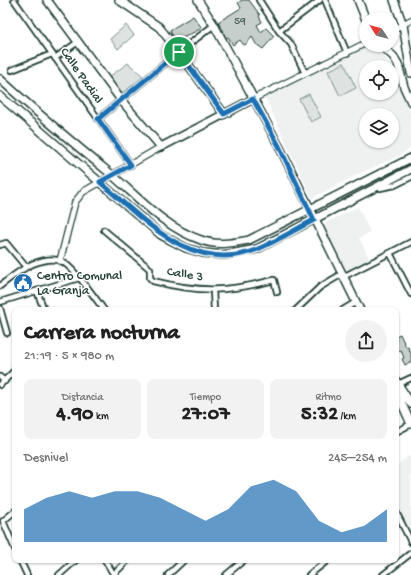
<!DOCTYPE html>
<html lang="es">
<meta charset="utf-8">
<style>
:root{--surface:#fff;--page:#f2f2f2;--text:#222;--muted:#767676;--accent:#1f6fb2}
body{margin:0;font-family:"Gochi Hand",sans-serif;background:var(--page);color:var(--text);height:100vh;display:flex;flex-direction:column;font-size:15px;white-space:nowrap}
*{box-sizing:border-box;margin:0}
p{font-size:13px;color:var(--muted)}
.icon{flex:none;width:22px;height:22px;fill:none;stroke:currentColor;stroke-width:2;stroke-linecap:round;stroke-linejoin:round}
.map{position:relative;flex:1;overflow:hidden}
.drawer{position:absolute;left:12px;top:307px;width:387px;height:256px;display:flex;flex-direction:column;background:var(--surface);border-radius:8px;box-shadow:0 1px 3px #0004}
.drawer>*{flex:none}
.needle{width:26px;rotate:306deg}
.controls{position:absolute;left:359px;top:12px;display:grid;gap:8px}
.controls a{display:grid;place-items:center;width:40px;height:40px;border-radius:50%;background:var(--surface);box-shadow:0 1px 3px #0004;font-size:20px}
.pin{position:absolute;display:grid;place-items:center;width:34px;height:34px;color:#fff;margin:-17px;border:2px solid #fff;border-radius:50%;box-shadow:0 1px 4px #0007}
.round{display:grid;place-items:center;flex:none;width:42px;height:42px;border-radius:21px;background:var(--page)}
.headline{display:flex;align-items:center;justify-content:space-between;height:68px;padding:0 12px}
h1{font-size:22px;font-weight:800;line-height:30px}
.stats{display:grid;grid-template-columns:repeat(3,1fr);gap:6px;height:68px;padding:4px 12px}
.stats div{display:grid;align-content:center;border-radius:8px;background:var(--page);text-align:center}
.stats b{font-size:20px;font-weight:800}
.stats small{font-size:11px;font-weight:400}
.stats p{font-size:11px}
.chart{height:112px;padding:8px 12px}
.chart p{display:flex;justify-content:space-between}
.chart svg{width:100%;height:72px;margin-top:4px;fill:var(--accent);opacity:.7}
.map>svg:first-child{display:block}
.built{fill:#eef1f0;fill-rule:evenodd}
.green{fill:#dee3e2;stroke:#7e908b}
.building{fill:#c7cfcc;stroke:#1f3d34}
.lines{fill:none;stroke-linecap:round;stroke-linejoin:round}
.minor-casing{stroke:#1f3d34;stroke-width:8}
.tertiary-casing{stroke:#1f3d34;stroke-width:8}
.primary-casing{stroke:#1f3d34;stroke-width:10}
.minor{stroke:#fff;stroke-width:4.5}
.tertiary{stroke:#fff;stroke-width:5.5}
.primary{stroke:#fff;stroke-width:7}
.route-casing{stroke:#fff;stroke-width:8}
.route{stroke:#1f6fb2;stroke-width:5}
.labels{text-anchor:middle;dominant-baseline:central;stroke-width:3;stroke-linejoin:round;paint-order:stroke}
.number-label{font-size:11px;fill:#49625a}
.street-label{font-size:13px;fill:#1f3d34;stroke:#fff}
.poi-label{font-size:13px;fill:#1f3d34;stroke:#fff;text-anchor:start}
</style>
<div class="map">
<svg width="411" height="575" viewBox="0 0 411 575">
<rect width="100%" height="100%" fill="#fff"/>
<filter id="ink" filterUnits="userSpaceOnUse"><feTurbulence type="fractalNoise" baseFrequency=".025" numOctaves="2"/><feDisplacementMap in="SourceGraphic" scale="8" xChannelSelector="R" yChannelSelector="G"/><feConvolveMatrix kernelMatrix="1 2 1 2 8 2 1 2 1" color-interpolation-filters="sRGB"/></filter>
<g filter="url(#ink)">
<g class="built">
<path d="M369,45H373L385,57L392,67H366V93H392V67L411,115V148L399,156L358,174L312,198L265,98ZM366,115H392V141H366Z"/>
<path d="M358,207L370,232L359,238L371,262L351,272H347L324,226L325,223Z"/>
<path d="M411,456V536L396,506V466L407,457Z"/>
</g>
<g class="green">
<path d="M126,25L134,35L118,49L110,39Z"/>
<path d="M128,63L144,77L121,94L109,77Z"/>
<path d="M344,63L356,88L340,96L328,71Z"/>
<path d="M309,94L321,117L311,122L299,99Z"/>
</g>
<g class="building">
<path d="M242,0H249L260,15L259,16L262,22L257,25L261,32L266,28L274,36L263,49L256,44L252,37L245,45L243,44L240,40L233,45L228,37L226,38L218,22L241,8L238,3Z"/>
<path d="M193,16L202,28L177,41L171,33L170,30Z"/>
<path d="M24,275L30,287L22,291L16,278Z"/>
<path d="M400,334L406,347H408L411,353V362L405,365L402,359L404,358L401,350L396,352V336Z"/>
</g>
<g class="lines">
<g class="minor-casing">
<g id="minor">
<path d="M14,0L131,165"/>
<path d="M259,0L279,31L291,44L305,73"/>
<path d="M325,0L347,53"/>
<path d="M279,31L320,0"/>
<path d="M55,58L78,42"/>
<path d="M12,70L52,54"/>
<path d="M98,119L179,52L214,25"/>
<path d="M380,188L395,185L411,177"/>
<path d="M104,230L150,269V278L153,281C201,293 227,292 274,280L277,292"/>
<path d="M0,245L6,243L26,267"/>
<path d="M390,253L411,294"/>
<path d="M343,277L411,242"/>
<path d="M0,286C8,280 16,273 25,268C34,262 51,257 61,261C73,266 96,299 104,310"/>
<path d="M213,290L214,310"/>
<path d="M37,291L44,310"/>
<path d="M0,302L79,278"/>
<path d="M0,308L7,333"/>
<path d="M296,310L320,287L342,274"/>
<path d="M343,310L356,302"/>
<path d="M0,377L5,381"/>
<path d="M398,384L411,378"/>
<path d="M0,385L15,370"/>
<path d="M396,432L411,424"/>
<path d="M15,511L3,521L15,549"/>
<path d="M396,512L411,542"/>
<path d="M20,560L27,575"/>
<path d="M105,560L114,575"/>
<path d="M114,574L128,560"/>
<path d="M59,575L76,560"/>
<path d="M168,575L184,560"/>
<path d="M226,575L244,560"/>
<path d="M309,575L328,560"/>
<path d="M383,575L411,553"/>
</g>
</g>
<g class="tertiary-casing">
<g id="tertiary">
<path d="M392,30L411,20"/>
<path d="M253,99L366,43"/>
<path d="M60,261L75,202L83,192L161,147"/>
</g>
</g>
<g class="primary-casing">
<g id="primary">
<path d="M47,0L121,100L161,147L253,99"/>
<path d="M119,0L159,27L179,52L224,114"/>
<path d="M198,0L214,25L279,146L360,310"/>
<path d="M358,0L366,20"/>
<path d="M394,0L403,25L411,73"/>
<path d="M380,45L393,56L398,64L404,87L411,102"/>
<path d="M0,79C36,112 73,143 111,174C139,198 165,228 201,240C217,246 232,243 249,240L411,158"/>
<path d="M0,96L161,235L186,248L203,253L224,255L257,249L411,169"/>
<path d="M396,381L411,404"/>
<path d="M400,389L402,404L411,424"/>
</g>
</g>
<use href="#minor" class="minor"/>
<use href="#tertiary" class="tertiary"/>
<use href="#primary" class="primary"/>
</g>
</g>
<g class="lines" filter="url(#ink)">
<g class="route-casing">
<path id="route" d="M179,52L224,114L253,99L279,146L314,220C296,229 277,241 258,249C193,276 143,219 100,182L131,165L98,119Z"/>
</g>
<use href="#route" class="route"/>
</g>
<defs>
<g id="civic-disc" transform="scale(1)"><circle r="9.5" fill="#1f6fb2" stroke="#fff"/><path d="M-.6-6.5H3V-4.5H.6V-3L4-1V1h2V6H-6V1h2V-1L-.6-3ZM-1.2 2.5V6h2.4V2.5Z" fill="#fff"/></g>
</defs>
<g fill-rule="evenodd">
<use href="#civic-disc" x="23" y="283"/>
</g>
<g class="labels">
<g class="number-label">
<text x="240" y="22">59</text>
</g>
<g class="street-label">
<text transform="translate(81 76) rotate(55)">Calle Padial</text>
<text transform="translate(185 275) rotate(9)">Calle 3</text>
</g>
<g class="poi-label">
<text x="37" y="276">Centro Comunal<tspan x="37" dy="15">La Granja</tspan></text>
</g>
</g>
</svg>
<div class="controls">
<a><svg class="needle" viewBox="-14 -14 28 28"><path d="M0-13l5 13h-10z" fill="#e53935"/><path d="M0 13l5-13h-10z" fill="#767676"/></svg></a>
<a><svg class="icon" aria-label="locate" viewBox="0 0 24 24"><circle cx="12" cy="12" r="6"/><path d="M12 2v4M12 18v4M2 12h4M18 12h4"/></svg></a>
<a><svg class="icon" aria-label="layers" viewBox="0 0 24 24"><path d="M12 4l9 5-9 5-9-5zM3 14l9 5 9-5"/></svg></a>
</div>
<div class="pin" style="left:179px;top:52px;background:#1e9e55"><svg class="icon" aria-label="arrive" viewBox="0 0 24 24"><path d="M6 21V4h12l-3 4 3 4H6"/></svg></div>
<section class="drawer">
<div class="headline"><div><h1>Carrera nocturna</h1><p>21:19 · 5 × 980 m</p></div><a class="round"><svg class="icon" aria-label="share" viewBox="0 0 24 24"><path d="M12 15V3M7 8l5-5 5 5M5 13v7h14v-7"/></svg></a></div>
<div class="stats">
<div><p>Distancia</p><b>4.90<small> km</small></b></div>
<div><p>Tiempo</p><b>27:07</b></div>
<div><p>Ritmo</p><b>5:32<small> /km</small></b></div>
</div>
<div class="chart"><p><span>Desnivel</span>245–254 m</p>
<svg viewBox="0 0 160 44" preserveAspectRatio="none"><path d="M0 44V24L10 17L20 13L30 17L40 13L50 13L60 17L70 24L80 31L90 24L100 10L110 6L120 13L130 31L140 38L150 34L160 24V44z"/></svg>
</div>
</section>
</div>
